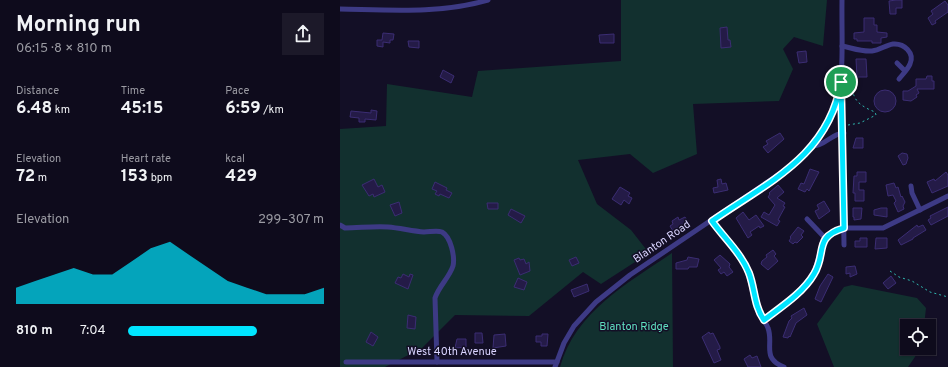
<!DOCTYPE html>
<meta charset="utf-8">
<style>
:root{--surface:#0e0b1c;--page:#1c1929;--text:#f1f3f6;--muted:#9b9ba3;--line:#2e2b3b;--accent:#00e5ff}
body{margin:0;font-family:Overpass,sans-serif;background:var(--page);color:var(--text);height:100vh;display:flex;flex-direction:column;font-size:15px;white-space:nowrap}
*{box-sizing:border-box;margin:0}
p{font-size:13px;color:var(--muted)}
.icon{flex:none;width:22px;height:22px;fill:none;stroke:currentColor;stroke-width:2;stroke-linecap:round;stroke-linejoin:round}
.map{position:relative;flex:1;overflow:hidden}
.sheet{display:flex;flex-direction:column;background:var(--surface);width:340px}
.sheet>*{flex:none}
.tools{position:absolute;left:560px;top:319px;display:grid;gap:8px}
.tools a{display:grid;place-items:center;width:36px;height:36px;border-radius:0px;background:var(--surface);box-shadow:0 1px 3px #0004,0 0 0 1px var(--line);font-size:20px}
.pin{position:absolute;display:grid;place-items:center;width:34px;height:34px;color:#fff;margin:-17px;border:2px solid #fff;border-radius:50%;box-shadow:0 1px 4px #0007}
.round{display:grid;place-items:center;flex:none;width:42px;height:42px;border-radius:0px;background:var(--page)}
.headline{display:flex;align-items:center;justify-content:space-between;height:68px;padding:0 16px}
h1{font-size:22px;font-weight:700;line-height:30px}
.metrics{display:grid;grid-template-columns:repeat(3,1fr);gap:6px;height:68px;padding:4px 16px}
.metrics div{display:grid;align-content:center}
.metrics b{font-size:17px;font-weight:700}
.metrics small{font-size:11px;font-weight:400}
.metrics p{font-size:11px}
.chart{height:112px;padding:8px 16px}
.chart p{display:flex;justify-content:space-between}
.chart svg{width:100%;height:72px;margin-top:4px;fill:var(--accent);opacity:.7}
ul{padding:0 16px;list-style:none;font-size:13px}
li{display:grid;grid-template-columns:64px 48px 1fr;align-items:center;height:30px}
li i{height:10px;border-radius:5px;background:var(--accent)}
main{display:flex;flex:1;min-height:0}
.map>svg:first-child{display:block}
.green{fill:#12302f}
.building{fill:#241b47;stroke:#3b2d73}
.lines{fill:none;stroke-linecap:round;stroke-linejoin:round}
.path{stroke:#2fb8b0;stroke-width:1;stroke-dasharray:2 3;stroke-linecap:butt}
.minor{stroke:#3d3a85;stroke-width:5}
.route-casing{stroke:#fff;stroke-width:8}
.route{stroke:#00e5ff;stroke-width:5}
.labels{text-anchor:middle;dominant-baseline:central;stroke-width:3;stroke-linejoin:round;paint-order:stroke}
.street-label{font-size:11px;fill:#d9d4ff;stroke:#130f26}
.park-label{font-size:11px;fill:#5fe0c0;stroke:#130f26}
</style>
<main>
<section class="sheet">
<div class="headline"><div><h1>Morning run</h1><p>06:15 · 8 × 810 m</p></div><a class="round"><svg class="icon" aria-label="share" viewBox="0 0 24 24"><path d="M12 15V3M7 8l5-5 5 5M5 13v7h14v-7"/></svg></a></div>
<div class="metrics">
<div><p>Distance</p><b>6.48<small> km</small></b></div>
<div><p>Time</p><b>45:15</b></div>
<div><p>Pace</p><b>6:59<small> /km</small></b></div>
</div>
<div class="metrics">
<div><p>Elevation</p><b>72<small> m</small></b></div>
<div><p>Heart rate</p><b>153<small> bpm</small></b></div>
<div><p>kcal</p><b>429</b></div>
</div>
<div class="chart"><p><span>Elevation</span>299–307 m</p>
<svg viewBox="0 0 160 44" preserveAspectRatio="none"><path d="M0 44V34L10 30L20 26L30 22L40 26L50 26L60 18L70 10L80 6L90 14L100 22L110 30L120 34L130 38L140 38L150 38L160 34V44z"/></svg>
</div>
<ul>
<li><b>810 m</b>7:04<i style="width:66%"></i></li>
</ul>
</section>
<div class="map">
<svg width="608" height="367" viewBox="0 0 608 367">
<rect width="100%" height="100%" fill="#130f26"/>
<g class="green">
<path d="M281,0H487L483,46L454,37L443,49L453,69L439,101L353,104L357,154L313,173L290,154L238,160L257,204L291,230L309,253L261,284L243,272L189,316L115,315L82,348L45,367H0V129L46,126L47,84L132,97L138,71L281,61Z"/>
<path d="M332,253L333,367H220C236,311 287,284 332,253Z"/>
<path d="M512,285L577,298L586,308L584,326H567V348H581L568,367H494L477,324L504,287Z"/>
</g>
<g class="building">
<path d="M556,0H562V8H556V14H550L549,1Z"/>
<path d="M605,1L608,5V12L595,21L596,23L592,25L588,18L593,14L591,11Z"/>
<path d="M524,18H534V25H537V32L547,33V37L541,38V43H532V41H517V39H514V33L524,32Z"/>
<path d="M387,27L388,40H390L391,47L381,48L380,28Z"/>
<path d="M43,33L54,34L53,40H50V43L43,42V47L37,46V40H42Z"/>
<path d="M274,34V43H260L259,35Z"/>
<path d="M68,41H79V48L69,47Z"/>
<path d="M466,51L467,62L459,63L457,52Z"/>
<path d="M516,59H526L527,77H517Z"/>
<path d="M103,70L114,76L111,83L100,77Z"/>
<path d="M587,76H592V81H594V89H577L579,93L576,95L577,97L571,101L563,100V91H568L576,86V79H586Z"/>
<circle cx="545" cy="101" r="11"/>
<path d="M31,110L37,111L36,120L25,119V122H19V118L10,117L11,111L31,113Z"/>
<path d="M440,133L444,139L428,153L423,147L428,144L426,141Z"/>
<path d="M516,138H523V148H513Z"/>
<path d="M562,153L567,154L568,158L566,164L563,165L558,156Z"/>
<path d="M470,169L479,172L469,191L467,189L465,192L458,189L461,183L464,184Z"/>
<path d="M517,172H526V182H519V190H524V201H515V193H513L514,176H517Z"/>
<path d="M606,172L608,175V186L592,193L587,182L594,179L595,181Z"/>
<path d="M34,179L38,187L42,185L45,192L34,197L33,194L29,196L22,185Z"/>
<path d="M381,179L382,184L386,183L388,190L374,193L373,188L378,187L377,180Z"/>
<path d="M95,182L107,188L106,190L112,193L109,198L100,194L99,196L95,194L97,191L92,189Z"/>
<path d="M554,183L556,188L558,187L561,197L562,196L565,202L563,206L564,209L558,212L554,203L556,201L553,195L548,196L546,185Z"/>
<path d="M438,185L444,192L437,198L445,203L443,206L445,207L440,216L438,220L440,221L437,226L421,217L424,212L429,215L435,205L428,197L430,194L429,193Z"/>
<path d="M280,187L290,193L288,196L292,198L289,204L284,200L281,205L272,199Z"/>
<path d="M484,201L490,211L479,219L475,211L479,209L477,205Z"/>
<path d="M59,202L62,213L55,216L50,205Z"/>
<path d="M147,203H158V209H148Z"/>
<path d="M608,207V216L591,225L588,220L591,218L590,216Z"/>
<path d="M513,208H522L521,219L514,220V217H513Z"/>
<path d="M541,208H547V217L534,215V210Z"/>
<path d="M171,209L185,216L181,223L168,215Z"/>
<path d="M403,212L409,220L416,215L424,226L420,228L419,226L410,232L412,235L408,238L396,218Z"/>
<path d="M338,217L339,220L345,217L349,224L334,233L330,226L333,224L332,221Z"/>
<path d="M577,225L578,227L583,225L586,230L573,238V239L561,245L558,240Z"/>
<path d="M458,227L464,231L461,235L463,237L457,243L455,242L453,244L449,241L451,238L450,237Z"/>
<path d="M520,238H527V247H515V241H520Z"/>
<path d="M536,238H547V248L535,249Z"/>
<path d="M433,250L436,254L434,256L438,261L428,270L421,264L422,261L427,257L426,255Z"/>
<path d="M380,255L390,264L389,267L393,272L387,276L384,272L381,274L378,270L381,268L374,260Z"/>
<path d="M236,257L239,263L232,266L229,260Z"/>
<path d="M348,257L359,259L357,267H349L348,269H336V263L347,260Z"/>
<path d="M179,258L180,260L184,259L186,264L189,262L190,271L180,275L174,260Z"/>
<path d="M515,266L517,274L510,277V273L506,274V267Z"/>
<path d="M63,274L69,277L70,274L73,275L68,289L55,283L58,277L61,278Z"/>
<path d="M488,274L493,277L481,302L475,299L480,286Z"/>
<path d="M551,276L556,283L548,289L543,283Z"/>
<path d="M178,278L187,282L184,290L174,287Z"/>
<path d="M247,284L249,291L234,297L231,290Z"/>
<path d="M464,308L467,315L456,323L450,337L449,336L448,338L443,337L449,321L452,318L451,316Z"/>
<path d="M68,315L76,317L75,329L67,328Z"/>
<path d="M31,332L38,337L33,346L26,342Z"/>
<path d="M369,332L370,334L373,333L380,347V349L377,350L381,360L374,363L362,337Z"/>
<path d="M135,333H142L143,343H135Z"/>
<path d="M165,334L166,346L153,348L154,335Z"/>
<path d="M202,334H208L207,346H201V342H196V336H202Z"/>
<path d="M117,339H126V347L115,348Z"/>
<path d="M410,355L412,358L417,356L421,367H408L404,359Z"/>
</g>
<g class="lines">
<g class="path">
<path d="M508,125L520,123L536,115L535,112C525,108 513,102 513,90"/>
<path d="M550,271L559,277L572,281L590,292L608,297"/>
</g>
<g class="minor">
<path d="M0,9C50,10 100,14 148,0"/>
<path d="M502,46C512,48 522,52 532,51C540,50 546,45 553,44C564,43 575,53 570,64C568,69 563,74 559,79"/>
<path d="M557,63L565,71"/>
<path d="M502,93L504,245"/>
<path d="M473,146C485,146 492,133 504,133"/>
<path d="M571,186L572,193L580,210"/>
<path d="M467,219L486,239"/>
<path d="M372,221C381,234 394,246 402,260C412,276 411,295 419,312C421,318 426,322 428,328C434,344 421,358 444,367"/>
<path d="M0,225L5,228C19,228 33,226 48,227C60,228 72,231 84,232C90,232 97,230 102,232C111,237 115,257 113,266C109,278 99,286 95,298L97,362"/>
<path d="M424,320L457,293L474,274L482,245L492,232L504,228H543L608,196"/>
<path d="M6,362H217"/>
<path d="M215,367L224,343L234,326L256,302L290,275L447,169C512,120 501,72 502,0"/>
</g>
</g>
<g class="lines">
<g class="route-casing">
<path id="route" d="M501,82L504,228C473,237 487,253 474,274C463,293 441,307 424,320C414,306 415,289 409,273C401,253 384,238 372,221C428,182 489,156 501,82Z"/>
</g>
<use href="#route" class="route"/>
</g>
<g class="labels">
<g class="street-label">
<text transform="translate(322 242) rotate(-34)">Blanton Road</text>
<text x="112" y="352">West 40th Avenue</text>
</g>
<g class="park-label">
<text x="294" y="327">Blanton Ridge</text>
</g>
</g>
</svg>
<div class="tools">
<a><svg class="icon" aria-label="locate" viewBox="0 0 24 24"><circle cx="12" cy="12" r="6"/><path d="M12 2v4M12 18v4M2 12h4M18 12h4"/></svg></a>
</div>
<div class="pin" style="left:501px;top:82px;background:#1e9e55"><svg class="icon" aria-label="arrive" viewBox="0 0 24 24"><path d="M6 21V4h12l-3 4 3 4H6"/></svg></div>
</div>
</main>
